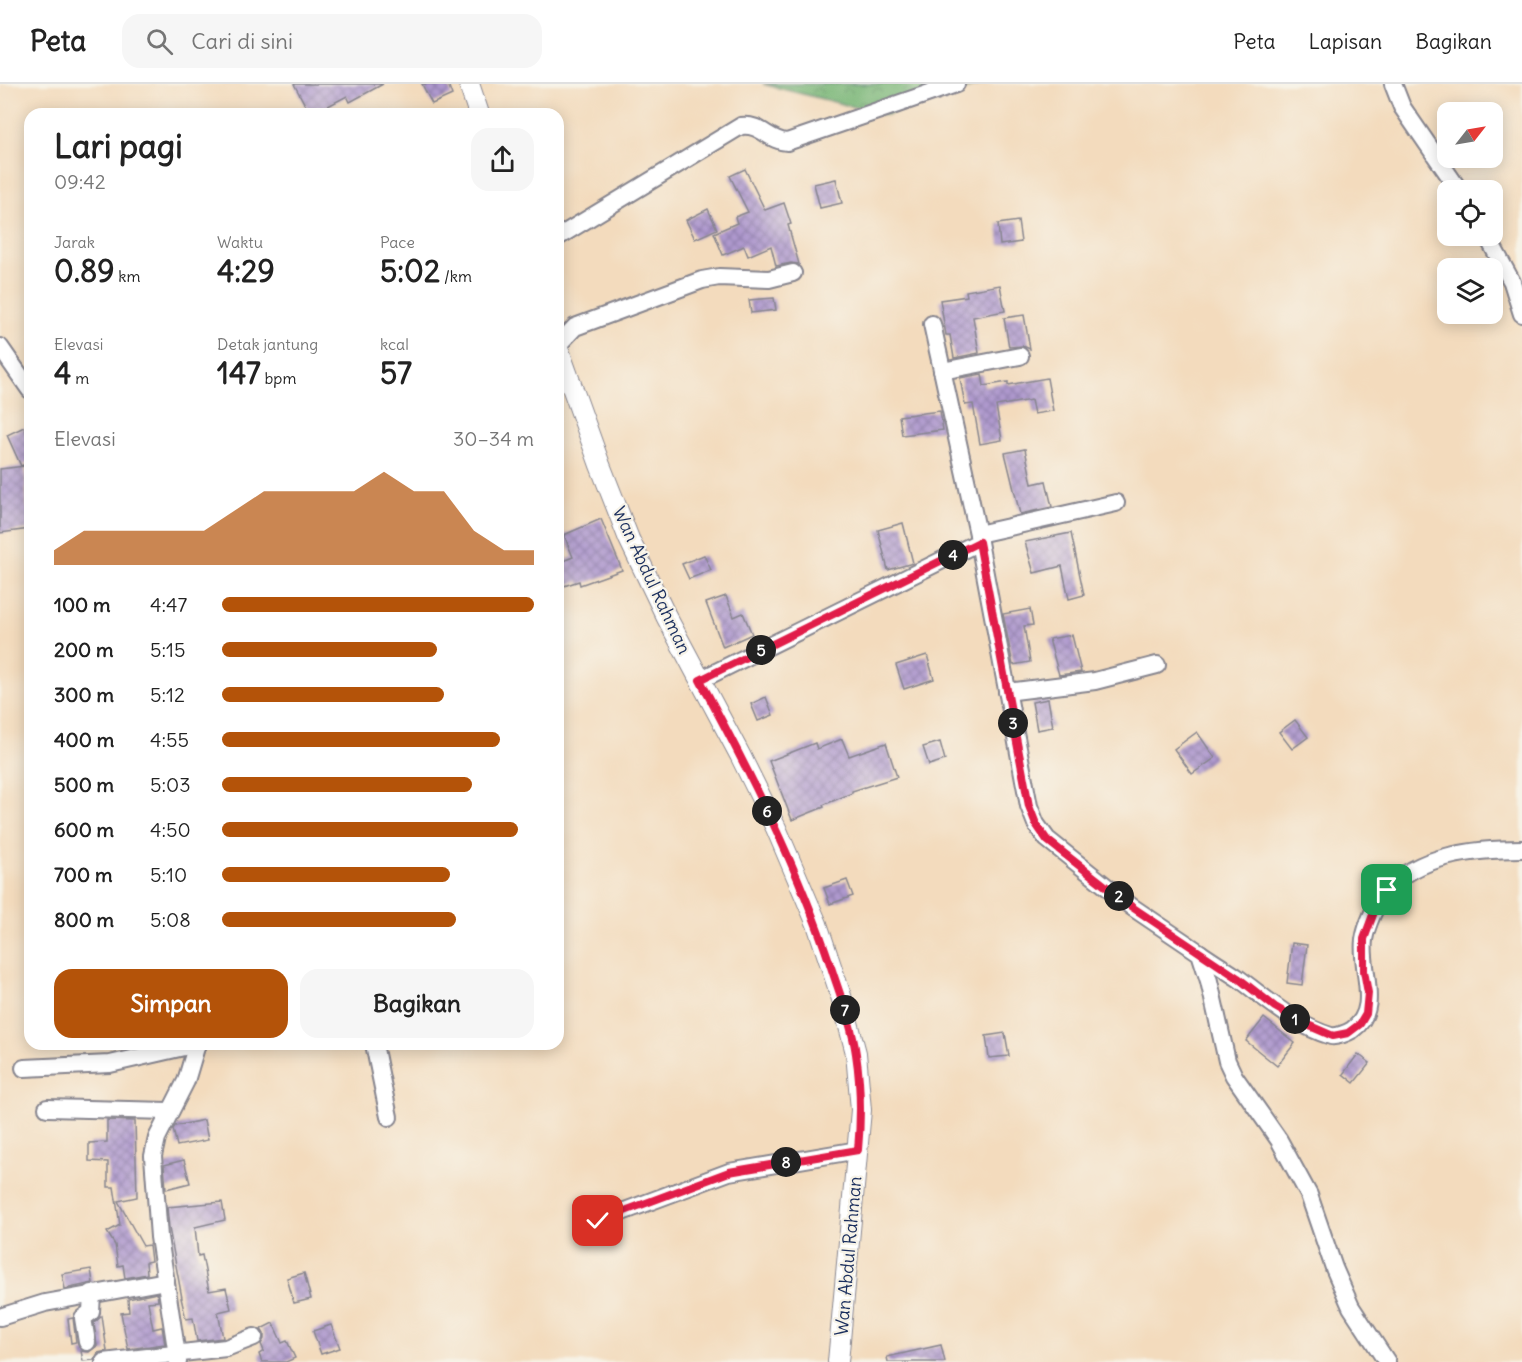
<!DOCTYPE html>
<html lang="id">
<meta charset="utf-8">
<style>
:root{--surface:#fff;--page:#f6f6f6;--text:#222;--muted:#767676;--line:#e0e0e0;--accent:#b45309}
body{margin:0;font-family:Delius,sans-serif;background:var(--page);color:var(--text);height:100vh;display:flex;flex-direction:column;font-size:22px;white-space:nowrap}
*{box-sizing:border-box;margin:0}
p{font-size:20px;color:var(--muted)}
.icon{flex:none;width:33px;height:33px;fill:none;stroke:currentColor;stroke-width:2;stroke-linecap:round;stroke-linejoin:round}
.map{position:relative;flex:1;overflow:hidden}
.sheet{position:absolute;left:24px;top:24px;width:540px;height:942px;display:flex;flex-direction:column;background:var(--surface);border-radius:18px;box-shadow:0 3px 15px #0003}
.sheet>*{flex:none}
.needle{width:39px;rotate:59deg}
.controls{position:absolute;left:1437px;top:18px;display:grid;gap:12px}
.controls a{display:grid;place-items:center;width:66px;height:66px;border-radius:12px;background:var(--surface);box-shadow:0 3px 15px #0003;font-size:30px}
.pin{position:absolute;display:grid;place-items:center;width:51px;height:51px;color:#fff;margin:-26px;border-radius:12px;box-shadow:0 3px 9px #0006}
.km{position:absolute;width:30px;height:30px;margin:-15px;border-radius:50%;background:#222;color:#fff;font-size:16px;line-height:30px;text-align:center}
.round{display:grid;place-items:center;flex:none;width:63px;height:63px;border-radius:18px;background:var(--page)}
.overview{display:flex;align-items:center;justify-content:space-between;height:102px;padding:0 30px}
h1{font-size:33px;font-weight:700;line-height:45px}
.metrics{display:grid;grid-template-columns:repeat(3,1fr);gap:9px;height:102px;padding:6px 30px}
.metrics div{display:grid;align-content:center}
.metrics b{font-size:30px;font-weight:700}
.metrics small{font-size:16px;font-weight:400}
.metrics p{font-size:16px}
.chart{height:168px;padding:12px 30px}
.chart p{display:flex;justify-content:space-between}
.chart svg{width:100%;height:108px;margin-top:6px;fill:var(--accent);opacity:.7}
.primary-button{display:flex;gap:12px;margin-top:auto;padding:12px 30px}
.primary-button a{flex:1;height:69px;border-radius:18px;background:var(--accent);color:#fff;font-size:24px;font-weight:700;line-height:69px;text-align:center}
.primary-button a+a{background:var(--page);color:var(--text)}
ul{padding:0 30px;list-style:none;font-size:20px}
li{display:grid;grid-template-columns:96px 72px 1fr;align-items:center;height:45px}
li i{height:15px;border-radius:8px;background:var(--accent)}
header{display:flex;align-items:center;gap:36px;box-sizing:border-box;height:84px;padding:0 30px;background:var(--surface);border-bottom:2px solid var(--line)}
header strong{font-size:28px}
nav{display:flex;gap:33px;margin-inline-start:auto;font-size:21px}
.search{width:420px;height:54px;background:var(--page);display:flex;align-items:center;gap:15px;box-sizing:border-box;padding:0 21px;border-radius:18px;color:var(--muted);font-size:22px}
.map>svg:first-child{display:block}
.forest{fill:url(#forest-crowns);stroke:#4a726a;stroke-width:1.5}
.building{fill:url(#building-cross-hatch)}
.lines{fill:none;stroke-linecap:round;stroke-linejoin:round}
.minor-casing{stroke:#87858e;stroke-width:20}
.tertiary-casing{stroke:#87858e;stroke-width:22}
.minor{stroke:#fff;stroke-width:16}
.tertiary{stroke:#fff;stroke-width:20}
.route-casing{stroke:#fff;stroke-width:12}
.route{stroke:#e11d48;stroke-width:8}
.labels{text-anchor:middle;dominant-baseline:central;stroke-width:4.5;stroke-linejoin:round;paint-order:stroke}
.street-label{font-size:18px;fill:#1b2f5e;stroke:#f7f3e8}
</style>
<header>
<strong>Peta</strong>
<div class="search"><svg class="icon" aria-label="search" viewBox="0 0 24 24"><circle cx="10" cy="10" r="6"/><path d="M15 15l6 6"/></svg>Cari di sini</div>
<nav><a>Peta</a><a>Lapisan</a><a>Bagikan</a></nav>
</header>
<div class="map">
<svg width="1522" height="1278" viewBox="0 0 1522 1278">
<defs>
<pattern id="forest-crowns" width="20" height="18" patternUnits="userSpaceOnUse" patternTransform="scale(1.5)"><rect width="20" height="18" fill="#79b677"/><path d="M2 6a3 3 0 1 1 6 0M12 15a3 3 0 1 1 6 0" fill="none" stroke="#629465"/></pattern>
<pattern id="building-cross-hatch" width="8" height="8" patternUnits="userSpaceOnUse" patternTransform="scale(1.5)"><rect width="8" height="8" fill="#af99ce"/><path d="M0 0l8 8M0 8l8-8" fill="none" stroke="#8e7daa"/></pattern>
</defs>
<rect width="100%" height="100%" fill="#f7f3e8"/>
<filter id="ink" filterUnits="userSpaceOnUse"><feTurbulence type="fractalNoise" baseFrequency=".0167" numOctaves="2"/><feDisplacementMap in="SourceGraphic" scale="12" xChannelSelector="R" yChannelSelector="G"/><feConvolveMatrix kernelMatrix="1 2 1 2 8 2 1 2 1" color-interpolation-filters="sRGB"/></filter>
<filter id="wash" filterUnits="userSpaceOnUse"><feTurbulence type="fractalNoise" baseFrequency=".008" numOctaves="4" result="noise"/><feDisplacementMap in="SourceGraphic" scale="24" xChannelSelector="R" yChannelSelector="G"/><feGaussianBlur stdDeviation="1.35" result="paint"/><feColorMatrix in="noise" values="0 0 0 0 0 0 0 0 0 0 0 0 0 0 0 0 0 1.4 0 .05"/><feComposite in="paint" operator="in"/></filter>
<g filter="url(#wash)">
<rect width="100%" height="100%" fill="#f3dbbd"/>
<path class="forest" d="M763,0H981L886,31Z"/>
<g id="blocks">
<g class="building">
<path d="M294,0H383L350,18L347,12L313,30H310Z"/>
<path d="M422,0H448L452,11L432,20Z"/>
<path d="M745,85L765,126L784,119L791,140L788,141L799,180L791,179L776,182L771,162L748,172L744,162L723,171L714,149L737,139L735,133L748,128L730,92Z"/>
<path d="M836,95L842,119L820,124L814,100Z"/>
<path d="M708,125L717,145L695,155L686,136Z"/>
<path d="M1018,137L1021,158L1000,161L998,140Z"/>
<path d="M1000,201L1005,227L973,233L979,269L954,274L950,251H946L940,216L967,212L966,207Z"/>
<path d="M774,214L776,226L751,229L749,216Z"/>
<path d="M1024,231L1030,265L1023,262L1009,263L1004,234Z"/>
<path d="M982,290L984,302L1008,298V301L1047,294L1053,327L1034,330L1031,316L996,322L1002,356L980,360L973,320L965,321L960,294Z"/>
<path d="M940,327L943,346L902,351L899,332Z"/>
<path d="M24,343L30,356V378L21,382L7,351Z"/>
<path d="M1025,365L1032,400L1046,397L1052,423L1020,430L1005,369Z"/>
<path d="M25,382L27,424H30V445L0,449V385Z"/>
<path d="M601,435L622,486L580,501L579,497L558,504V479L573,473L564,451Z"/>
<path d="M903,439L913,479L888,486L878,446Z"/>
<path d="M1071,449L1084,511L1069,515L1062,482L1034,489L1025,458Z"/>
<path d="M704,471L711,486L689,495L682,480Z"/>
<path d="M726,512L734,533L743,529L752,550L723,563L706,519Z"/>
<path d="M1030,525L1033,541L1024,542L1030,578L1013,581L1003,530Z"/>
<path d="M1072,551L1081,588L1059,591L1049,555Z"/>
<path d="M927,571L934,595L904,605L896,581Z"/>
<path d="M766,613L773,631L758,637L751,620Z"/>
<path d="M1048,615L1053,643L1037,646L1032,618Z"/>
<path d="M1295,636L1308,653L1292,665L1279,648Z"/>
<path d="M1197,648L1215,674L1192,690L1174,665Z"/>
<path d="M842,655L849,672L886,659L897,693L852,707V709L823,721L824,723L792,736L769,677L815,659L817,665Z"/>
<path d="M940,658L945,676L929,681L923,663Z"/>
<path d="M847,796L853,812L830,820L824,804Z"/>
<path d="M1292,859L1307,861L1302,901L1287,899Z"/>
<path d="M1264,934L1295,959L1277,982L1246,957Z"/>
<path d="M1005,949L1009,972L989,974L986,952Z"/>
<path d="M1358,970L1370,979L1354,999L1343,990Z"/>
<path d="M107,1036L135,1037L137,1113L118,1117L143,1162L149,1161L151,1177L146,1178L147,1190L125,1194L123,1181L118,1182L115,1161L107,1148L120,1141L114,1103H108V1078L89,1077V1059L107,1058Z"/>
<path d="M204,1036L208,1056L177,1062L173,1045L175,1042Z"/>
<path d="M184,1076L190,1099L166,1105L164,1081Z"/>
<path d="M222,1118L225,1136L195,1143L198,1172L202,1171L209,1207L226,1204L231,1225L218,1228L223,1254L197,1257L193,1234L186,1235L181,1214H182L169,1144L167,1123Z"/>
<path d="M91,1185L93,1199L65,1205L62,1190Z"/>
<path d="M304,1189L311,1215L294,1219L287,1194Z"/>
<path d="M157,1209L158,1217L148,1218L153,1245L162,1243L165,1260L128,1265L121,1229L129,1228L128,1215Z"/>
<path d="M102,1232L107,1267L98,1269L94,1276L83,1277L81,1267L89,1268L97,1262L94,1239Z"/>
<path d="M73,1234L76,1258L71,1259L68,1235Z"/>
<path d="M273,1239L282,1259L287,1257L295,1274L286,1278H262L259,1270L264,1267L261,1260L264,1255V1250L261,1245Z"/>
<path d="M331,1241L340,1264L321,1270L313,1247Z"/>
<path d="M941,1261L945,1278H888L887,1273Z"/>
</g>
</g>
</g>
<g filter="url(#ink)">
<use href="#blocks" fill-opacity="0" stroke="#87858e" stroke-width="1.5"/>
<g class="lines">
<g class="minor-casing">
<g id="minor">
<path d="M1393,0L1402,23L1459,106"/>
<path d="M1487,152L1512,198L1522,230"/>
<path d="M558,153L741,42C760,39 769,57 787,58L956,0"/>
<path d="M932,240L978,450"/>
<path d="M558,261L575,243L702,196L719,193L769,195L793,189"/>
<path d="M0,263L30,306"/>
<path d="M942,287L1020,272"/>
<path d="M979,458L1029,722L1036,740L1047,755L1132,823L1200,869L1209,897L1227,977L1234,992L1279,1056L1309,1111L1334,1184L1351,1223L1387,1278"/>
<path d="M700,596L979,458L978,450L1116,419"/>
<path d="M1007,608L1095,597L1157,581"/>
<path d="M1200,869C1213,878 1226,886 1238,894C1267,915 1296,942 1331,952C1337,953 1347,949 1352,946C1382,925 1360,886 1364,856C1366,842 1377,817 1386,807C1418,770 1477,765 1522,765"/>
<path d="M374,960L389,1033"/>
<path d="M24,984L110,980L197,960"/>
<path d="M47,1024L169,1027"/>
<path d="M598,1137L729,1088L858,1066"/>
<path d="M0,1233L45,1219L166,1197"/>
<path d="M87,1258L83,1234L91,1228L92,1209"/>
<path d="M104,1278L226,1264L254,1253"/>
<path d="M178,1278L159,1153L153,1072L157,1054L186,997L197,960"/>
</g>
</g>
<g class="tertiary-casing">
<g id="tertiary">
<path d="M469,0L479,30"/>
<path d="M558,264L600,381L629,455L666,532L740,671L776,744L817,840L841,912L856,969L861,1026L838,1278"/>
</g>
</g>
<use href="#minor" class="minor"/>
<use href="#tertiary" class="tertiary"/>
</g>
</g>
<g class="lines" filter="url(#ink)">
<g class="route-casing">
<path id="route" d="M598,1137L729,1088L858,1066C861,1034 861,1003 856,970C852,941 840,911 831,883C798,783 750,689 700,596L979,458L1029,722L1036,740L1047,756L1132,823L1238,894L1275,923L1303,939L1333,952L1348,949L1360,940L1366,930L1368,909L1364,887V855L1377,820L1387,806"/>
</g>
<use href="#route" class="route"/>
</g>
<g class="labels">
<g class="street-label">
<text transform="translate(652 496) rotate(65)">Wan Abdul Rahman</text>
<text transform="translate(848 1172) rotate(-85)">Wan Abdul Rahman</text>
</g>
</g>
</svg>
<div class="controls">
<a><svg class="needle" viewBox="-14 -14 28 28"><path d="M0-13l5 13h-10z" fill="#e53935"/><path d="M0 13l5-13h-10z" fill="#767676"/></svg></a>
<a><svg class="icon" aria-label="locate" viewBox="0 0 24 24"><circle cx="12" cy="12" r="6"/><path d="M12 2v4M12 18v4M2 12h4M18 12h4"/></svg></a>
<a><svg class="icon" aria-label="layers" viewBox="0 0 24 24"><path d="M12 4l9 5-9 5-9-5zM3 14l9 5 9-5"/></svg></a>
</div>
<div class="pin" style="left:1387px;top:806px;background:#1e9e55"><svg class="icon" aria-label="arrive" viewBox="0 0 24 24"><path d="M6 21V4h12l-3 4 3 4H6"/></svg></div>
<div class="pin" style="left:598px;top:1137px;background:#d93025"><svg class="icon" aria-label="check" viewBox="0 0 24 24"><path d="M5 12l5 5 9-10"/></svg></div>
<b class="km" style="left:1295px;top:935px">1</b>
<b class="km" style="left:1119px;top:812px">2</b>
<b class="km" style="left:1013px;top:639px">3</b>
<b class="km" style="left:953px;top:471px">4</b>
<b class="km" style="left:761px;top:566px">5</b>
<b class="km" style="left:767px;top:727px">6</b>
<b class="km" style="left:845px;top:926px">7</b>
<b class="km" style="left:786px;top:1078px">8</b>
<section class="sheet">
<div class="overview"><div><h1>Lari pagi</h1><p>09:42</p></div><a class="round"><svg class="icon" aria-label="share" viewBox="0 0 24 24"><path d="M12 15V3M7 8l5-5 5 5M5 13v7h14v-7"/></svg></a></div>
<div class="metrics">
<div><p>Jarak</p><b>0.89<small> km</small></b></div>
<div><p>Waktu</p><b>4:29</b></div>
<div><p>Pace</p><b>5:02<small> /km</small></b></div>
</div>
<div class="metrics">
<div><p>Elevasi</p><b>4<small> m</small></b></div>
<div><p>Detak jantung</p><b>147<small> bpm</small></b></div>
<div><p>kcal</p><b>57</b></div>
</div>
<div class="chart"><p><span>Elevasi</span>30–34 m</p>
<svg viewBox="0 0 160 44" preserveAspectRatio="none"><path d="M0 44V38L10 30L20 30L30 30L40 30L50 30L60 22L70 14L80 14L90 14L100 14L110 6L120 14L130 14L140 30L150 38L160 38V44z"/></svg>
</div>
<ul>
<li><b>100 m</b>4:47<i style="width:100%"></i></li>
<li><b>200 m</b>5:15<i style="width:69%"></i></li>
<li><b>300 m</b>5:12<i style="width:71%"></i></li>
<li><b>400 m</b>4:55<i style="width:89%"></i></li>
<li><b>500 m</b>5:03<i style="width:80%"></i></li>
<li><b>600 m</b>4:50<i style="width:95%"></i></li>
<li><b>700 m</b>5:10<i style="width:73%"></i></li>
<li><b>800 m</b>5:08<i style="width:75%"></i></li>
</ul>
<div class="primary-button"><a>Simpan</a><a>Bagikan</a></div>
</section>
</div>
